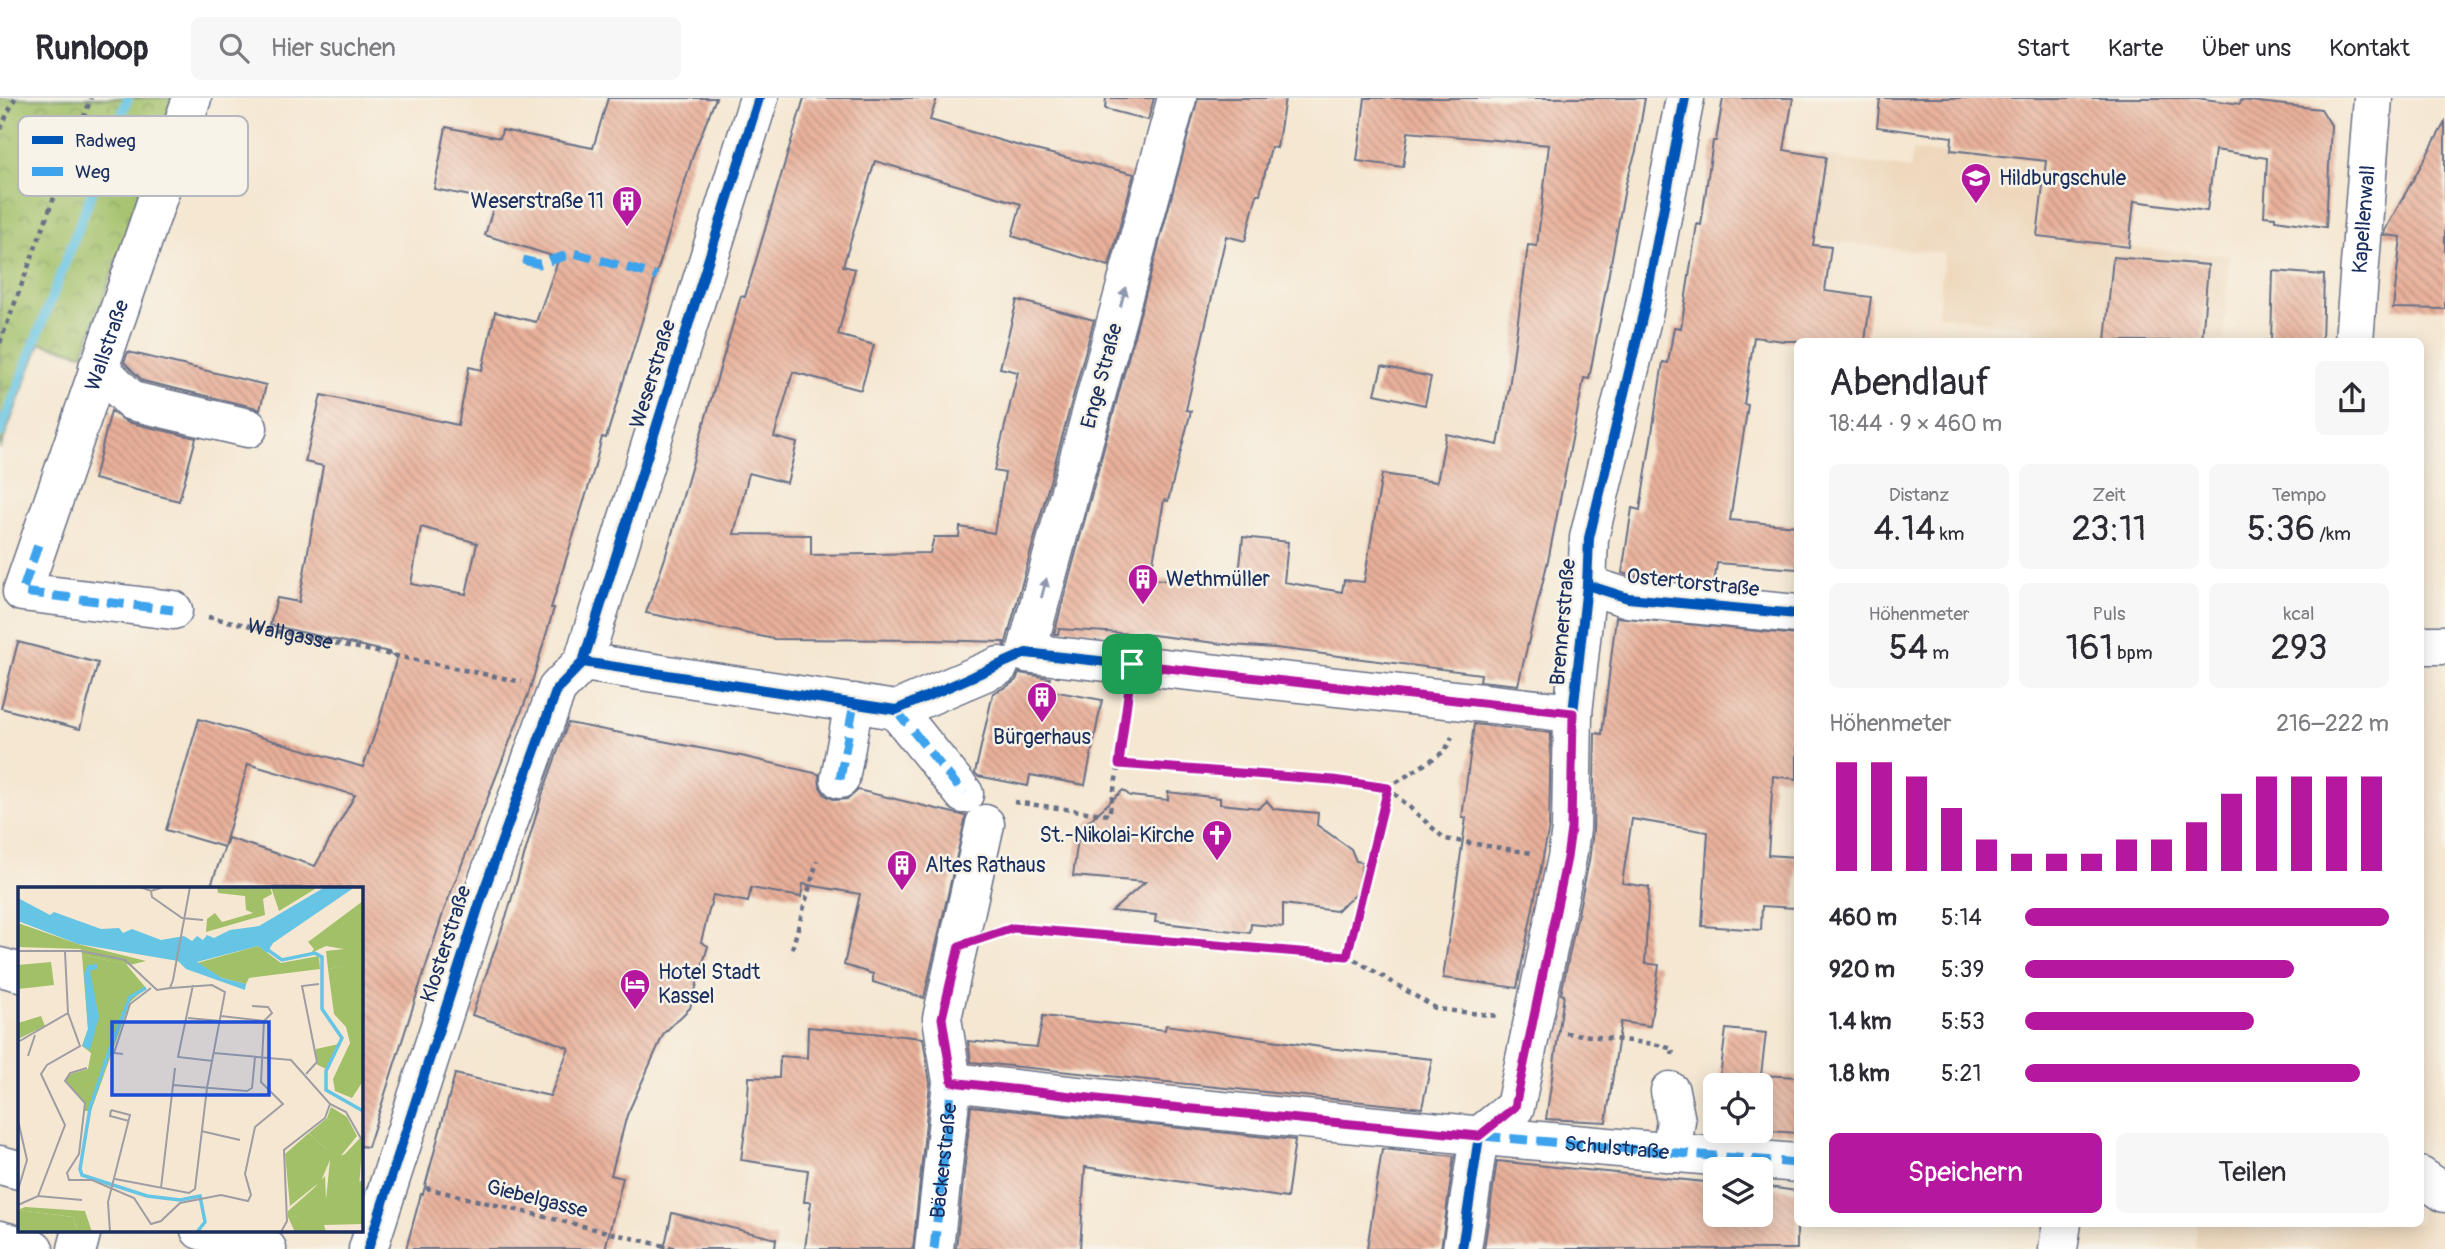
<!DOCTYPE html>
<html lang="de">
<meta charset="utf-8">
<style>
:root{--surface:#fff;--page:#f7f7f7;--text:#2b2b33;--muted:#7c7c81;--line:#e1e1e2;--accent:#b5179e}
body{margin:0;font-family:Pangolin,sans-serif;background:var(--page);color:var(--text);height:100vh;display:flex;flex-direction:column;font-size:26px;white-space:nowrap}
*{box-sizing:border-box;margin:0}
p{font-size:23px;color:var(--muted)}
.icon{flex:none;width:38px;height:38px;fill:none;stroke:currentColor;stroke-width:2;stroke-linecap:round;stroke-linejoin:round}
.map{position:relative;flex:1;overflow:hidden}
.side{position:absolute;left:1794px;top:240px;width:630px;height:889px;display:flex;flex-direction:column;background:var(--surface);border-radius:10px;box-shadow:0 4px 18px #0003}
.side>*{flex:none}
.controls{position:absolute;left:1703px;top:975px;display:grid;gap:14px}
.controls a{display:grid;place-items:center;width:70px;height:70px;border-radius:10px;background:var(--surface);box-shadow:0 4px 18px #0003;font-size:35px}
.pin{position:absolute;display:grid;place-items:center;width:60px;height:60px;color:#fff;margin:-30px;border-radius:14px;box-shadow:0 4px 10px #0006}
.round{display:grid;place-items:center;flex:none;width:74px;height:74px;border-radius:10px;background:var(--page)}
.overview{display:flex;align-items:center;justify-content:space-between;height:119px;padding:0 35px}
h1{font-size:38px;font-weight:600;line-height:52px}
.stats{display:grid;grid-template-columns:repeat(3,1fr);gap:10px;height:119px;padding:7px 35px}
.stats div{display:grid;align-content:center;border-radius:10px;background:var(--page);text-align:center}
.stats b{font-size:35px;font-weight:600}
.stats small{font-size:19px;font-weight:400}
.stats p{font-size:19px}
.chart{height:196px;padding:14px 35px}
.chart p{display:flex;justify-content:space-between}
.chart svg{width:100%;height:126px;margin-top:7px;stroke:var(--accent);stroke-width:6}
.button{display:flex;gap:14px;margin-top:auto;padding:14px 35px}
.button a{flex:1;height:80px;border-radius:10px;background:var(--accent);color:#fff;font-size:28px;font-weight:600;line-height:80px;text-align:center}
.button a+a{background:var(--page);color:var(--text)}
ul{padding:0 35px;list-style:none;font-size:23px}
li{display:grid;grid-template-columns:112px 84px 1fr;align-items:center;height:52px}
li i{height:18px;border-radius:9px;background:var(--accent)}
header{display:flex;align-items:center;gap:42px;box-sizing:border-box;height:98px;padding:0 35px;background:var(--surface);border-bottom:2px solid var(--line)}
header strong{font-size:33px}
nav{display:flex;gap:38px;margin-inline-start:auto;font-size:24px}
.search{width:490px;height:63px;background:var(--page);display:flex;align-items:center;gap:18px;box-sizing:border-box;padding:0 24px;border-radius:10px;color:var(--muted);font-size:26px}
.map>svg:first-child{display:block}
.built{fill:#eed7bb}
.park{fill:url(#park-crowns);stroke:#5e7863;stroke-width:2}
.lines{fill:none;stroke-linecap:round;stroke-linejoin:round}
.stream{stroke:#66c4e4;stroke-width:10}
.building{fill:url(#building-back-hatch);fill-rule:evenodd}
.minor-casing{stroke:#676f86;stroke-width:41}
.path{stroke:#676f86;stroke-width:4.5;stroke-dasharray:5 5;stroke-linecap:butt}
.minor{stroke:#fff;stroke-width:38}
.quiet{stroke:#3da3ed;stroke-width:9;stroke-dasharray:18 9;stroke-linecap:butt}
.cycleway-casing{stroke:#f7f3e8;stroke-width:15}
.cycleway{stroke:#0057b8;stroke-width:10}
.oneway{fill:#8d97ae}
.route-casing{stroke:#fff;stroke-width:14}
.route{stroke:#b5179e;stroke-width:9}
.labels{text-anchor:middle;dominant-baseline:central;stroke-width:5;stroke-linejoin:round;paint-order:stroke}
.poi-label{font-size:21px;fill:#1b2f5e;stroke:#f7f3e8;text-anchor:start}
.street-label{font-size:21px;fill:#1b2f5e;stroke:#f7f3e8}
.inset-river{fill:none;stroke:#66c4e4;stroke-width:3.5}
.inset-road{fill:none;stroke:#9e9da3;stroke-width:2}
.view{fill:#1d4ed8;fill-opacity:0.15;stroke:#1d4ed8;stroke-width:3.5}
.inset-edge{fill:none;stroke:#1b2f5e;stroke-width:3.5}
.key{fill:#f7f3e8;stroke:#b5b8bf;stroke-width:2}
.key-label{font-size:19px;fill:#1b2f5e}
</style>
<header>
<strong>Runloop</strong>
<div class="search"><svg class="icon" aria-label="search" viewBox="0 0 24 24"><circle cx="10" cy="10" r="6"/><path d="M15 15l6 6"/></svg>Hier suchen</div>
<nav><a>Start</a><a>Karte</a><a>Über uns</a><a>Kontakt</a></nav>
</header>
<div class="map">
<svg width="2445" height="1151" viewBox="0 0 2445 1151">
<defs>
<pattern id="park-crowns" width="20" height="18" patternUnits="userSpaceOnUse" patternTransform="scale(1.75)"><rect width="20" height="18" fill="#a1c068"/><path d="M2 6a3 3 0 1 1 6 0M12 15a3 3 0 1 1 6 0" fill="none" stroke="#829c59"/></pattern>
<pattern id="building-back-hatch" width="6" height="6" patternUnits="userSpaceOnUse" patternTransform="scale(1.75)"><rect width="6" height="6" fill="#e9b09a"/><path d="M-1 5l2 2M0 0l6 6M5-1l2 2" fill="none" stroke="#bc9081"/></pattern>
</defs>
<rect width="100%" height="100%" fill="#f7f3e8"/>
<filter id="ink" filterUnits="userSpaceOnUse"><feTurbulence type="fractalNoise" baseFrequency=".0143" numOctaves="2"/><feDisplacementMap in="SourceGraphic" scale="14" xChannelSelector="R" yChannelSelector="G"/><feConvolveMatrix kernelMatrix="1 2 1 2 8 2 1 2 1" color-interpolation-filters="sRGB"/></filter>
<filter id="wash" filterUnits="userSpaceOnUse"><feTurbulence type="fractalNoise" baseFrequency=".00686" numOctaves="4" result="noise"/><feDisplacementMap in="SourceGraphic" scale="28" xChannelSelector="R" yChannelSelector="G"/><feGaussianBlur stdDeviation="1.57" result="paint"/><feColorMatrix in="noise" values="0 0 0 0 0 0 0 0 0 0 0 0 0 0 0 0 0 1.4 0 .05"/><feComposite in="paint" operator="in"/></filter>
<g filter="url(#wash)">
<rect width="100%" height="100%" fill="#f5e7d1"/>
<g class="built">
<path d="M1957,0H2147L2129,149L2229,158L2224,243H2033L2034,229L1938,217L1944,155L1813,143L1826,59L1910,71L1913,52L1951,56Z"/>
<path d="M2420,1097L2445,1113V1151H2195L2197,1125H2420Z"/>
</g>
<path class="park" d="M0,0H176L83,256L40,245L0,351Z"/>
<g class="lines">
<path class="stream" d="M0,335L128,0"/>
</g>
<g id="blocks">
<g class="building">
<path d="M608,0H716L694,54L606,340L602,339L594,371L551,510H554L529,594L444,812L368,1049L360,1048V790H210L228,740L315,768L355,697L248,666L224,749L166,732L199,621L363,669L379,624L397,558L389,556V554L270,527L277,500L299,504L323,368L305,364L321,297L458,327L469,269L482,272L495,214L536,224L559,160L485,137L494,107L480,104L481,100L434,91L446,29L500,40L502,32L593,50ZM421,429L477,445L466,496L411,486Z"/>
<path d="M804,0H937L930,22L1023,49L1134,76L1109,168L1012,138L1021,106L875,63L843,168L855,171L838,237L874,247L861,292L793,274L774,339L797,345L787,385L749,375L734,436L811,437V457L930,455L934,439H959L960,429L994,435L1005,375L994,373L1018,274L1000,270L1017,202L1094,222L1005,548L1004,544L928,542L774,541L646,515L665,460L741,198L745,199Z"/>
<path d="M1106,0H1154L1148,22L1105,11Z"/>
<path d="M1198,0H1285L1277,50L1271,49L1260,96H1257L1245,143L1226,138L1186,312L1191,313L1168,403L1164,402L1150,481L1238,487L1243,439L1288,444L1284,484L1342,494L1344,482L1364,484L1382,376L1437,384L1446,336L1498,347L1509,290L1528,147L1537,148L1549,47L1408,34L1403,69L1357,63L1365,0H1645L1636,53L1626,85L1589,281L1584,280L1549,458L1518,587L1480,583L1481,576L1276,550L1231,547L1153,537L1059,531L1058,536H1054Z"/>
<path d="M1723,0H1793L1784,52L1826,59L1813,147L1831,149L1825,193L1871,199L1865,243H1784L1754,239L1744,306L1748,307L1730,422L1797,428V471L1717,465L1714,486L1632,478L1622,475L1632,410L1640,412L1663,264L1668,265L1674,229L1681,230L1697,126L1701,127L1713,43H1716Z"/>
<path d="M1880,0H2197L2240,6L2241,2L2321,11L2331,27L2326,129L2275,122V119L2264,118L2267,60L2215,52L2207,113L2134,103L2129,149L2037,138L2046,63L1951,52L1952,39L1877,29Z"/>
<path d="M2445,24V211L2393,210L2401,139L2384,137L2385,132Z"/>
<path d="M2113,159L2208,167L2202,243H2105Z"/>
<path d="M2273,173L2324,177L2322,243H2271Z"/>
<path d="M128,254L266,287L260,312L253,309L143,283L124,264Z"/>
<path d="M1382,268L1431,279L1425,307L1375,296Z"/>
<path d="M111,313L127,324L196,340L179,403L94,381Z"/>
<path d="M1616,519L1797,537V681L1773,678L1768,757L1797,759L1795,810L1762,808L1761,832L1702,828L1708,734L1632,721L1622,785L1649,789L1645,865L1659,867L1650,928L1621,924L1606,1024L1546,1021L1564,897L1561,896L1589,763L1593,732L1595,635L1602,636Z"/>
<path d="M18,544L98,565L80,631L1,610Z"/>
<path d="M1019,575L1050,580L1047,592L1102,602L1085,687L1030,677L1028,688L978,678L975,675L993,595L1008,588L1016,582Z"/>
<path d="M568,625L741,658L819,676L820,689L825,697L835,702L848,701L858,692L966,718L924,900L873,884V876L844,867L860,796L803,786L801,799L751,790L748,804L713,797L701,844L708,848L690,910L664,935L627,1017L611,1077L623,1080L605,1151H406L421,1096H423L455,976L550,998L569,950L536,937L472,917L508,813L542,697Z"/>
<path d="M1474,626L1551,635L1549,729L1517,890L1443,880L1466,720H1462Z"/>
<path d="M1123,692L1130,698L1168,702V694L1220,700V706L1259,710L1267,703L1274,711L1318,715L1317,727L1351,751L1356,763L1362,764L1359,794L1336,813L1283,806V829L1251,826L1250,835L1155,824L1156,817L1112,813L1145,784L1073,778L1079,732Z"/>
<path d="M1043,918L1165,932L1166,927L1328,950L1432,961L1422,1010L971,964L968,943L1037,949Z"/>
<path d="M808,929L923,940L930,985L913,1151H805L811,1104H804L808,1072L741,1062L747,1018L749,979L779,980L780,958L807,960Z"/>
<path d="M1726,931L1766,935L1761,977L1797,979V1035L1756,1032H1760V987H1719Z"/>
<path d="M971,1008L1295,1042L1287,1100L1085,1069L1080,1151H956Z"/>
<path d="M1382,1051L1454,1058L1441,1151H1367Z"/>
<path d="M1497,1063L1715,1085V1116H1760V1088L1797,1093V1151H1484Z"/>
<path d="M672,1115L776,1141L775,1151H664Z"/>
</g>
</g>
</g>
<g filter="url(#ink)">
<use href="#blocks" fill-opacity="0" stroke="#676f86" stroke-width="2"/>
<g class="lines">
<g class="minor-casing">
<g id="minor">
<path d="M1177,0L1026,555L1573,615"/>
<path id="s2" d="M2354,243L2373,0"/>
<path d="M98,269L132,303L248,330"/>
<path d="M1587,487L1628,500L1797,516"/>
<path id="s3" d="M173,512L22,494L192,0"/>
<path d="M2420,547H2445"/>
<path d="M583,564L896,612L999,568"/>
<path d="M896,612L964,696"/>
<path d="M840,681L854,605"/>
<path d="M0,869L19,874"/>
<path id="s4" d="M952,984C1233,1016 1515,1042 1797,1065"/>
<path d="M1670,993L1676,1023L1671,1055"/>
<path d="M1479,1038L1515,1009L1567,760L1571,731L1573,615L1587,487L1589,440L1644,212L1685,0"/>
<path d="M0,1067L19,1072"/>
<path d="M2420,1078L2445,1095"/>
<path d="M200,1132L267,1151"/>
<path d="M0,1142L34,1151"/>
<path d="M77,1151L82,1132"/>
<path d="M368,1151L482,798L557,591L583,564L759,0"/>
<path id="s5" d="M934,1151L952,984L942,920L985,726"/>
<path d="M1462,1151L1479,1038"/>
<path d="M2058,1151L2062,1125"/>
</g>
</g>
<g class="path">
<path d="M0,31L15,0"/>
<path d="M0,245L91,0"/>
<path id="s1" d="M208,519L522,584"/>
<path d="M1119,666L1333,682L1388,690L1445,653L1452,639"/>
<path d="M1014,704L1109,717L1119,666L1127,602"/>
<path d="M998,835L1012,830L1347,857L1437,911L1497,918"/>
<path d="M792,851L817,763"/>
<path d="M1347,857L1388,690L1445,741L1532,755"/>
<path d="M1566,935L1654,946L1673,951L1672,957"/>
<path d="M426,1090L677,1151"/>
</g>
<use href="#minor" class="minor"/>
<g class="quiet">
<path d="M523,162L539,166L574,155L657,178"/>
<path d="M38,447L22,494L173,512"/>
<path d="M896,612L964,696"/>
<path d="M840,681L854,605"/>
<path d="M934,1151L952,984C1233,1016 1515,1042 1797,1065"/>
</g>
<g class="cycleway-casing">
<g id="cycleway">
<path d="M1587,487L1628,500L1797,516"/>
<path d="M583,564L896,612L1026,555L1573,615"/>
<path d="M368,1151L482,798L557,591L583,564L759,0"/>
<path d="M1462,1151L1479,1038L1515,1009L1567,760L1571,731L1573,615L1587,487L1589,440L1644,212L1685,0"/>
</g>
</g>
<use href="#cycleway" class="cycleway"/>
</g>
<defs><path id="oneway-solid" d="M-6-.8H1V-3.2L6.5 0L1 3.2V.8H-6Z" transform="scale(1.75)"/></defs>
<g class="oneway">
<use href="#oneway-solid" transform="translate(1123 199) rotate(-75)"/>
<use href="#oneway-solid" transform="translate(1044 490) rotate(-75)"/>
</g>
</g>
<g class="lines" filter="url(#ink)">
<g class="route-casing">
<path id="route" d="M1132,566L1573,615L1571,731L1567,760L1515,1009L1479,1038L1140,1006L952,984L942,920L959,848L1013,830L1347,858L1388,690L1333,682L1119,666Z"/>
</g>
<use href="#route" class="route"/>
</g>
<defs>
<g id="school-pin" transform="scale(1.575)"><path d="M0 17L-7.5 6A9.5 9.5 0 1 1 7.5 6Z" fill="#b5179e" stroke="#f7f3e8"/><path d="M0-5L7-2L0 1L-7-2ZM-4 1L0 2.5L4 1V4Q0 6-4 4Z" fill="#fff"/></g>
<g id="building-pin" transform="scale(1.575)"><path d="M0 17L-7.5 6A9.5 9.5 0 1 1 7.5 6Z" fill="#b5179e" stroke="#f7f3e8"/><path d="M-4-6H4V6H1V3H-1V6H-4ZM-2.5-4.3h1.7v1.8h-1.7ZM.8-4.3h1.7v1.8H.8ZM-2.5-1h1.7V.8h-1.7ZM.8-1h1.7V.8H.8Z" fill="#fff"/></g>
<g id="church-pin" transform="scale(1.575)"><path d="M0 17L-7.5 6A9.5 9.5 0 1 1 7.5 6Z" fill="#b5179e" stroke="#f7f3e8"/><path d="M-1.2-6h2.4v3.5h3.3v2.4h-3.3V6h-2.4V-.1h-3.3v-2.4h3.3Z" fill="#fff"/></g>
<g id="hotel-pin" transform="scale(1.575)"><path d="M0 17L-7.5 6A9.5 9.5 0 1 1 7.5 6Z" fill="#b5179e" stroke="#f7f3e8"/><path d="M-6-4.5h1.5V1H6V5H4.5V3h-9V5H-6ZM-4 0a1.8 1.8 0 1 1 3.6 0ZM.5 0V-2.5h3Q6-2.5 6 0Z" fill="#fff"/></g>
</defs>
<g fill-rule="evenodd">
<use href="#school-pin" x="1976" y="80"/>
<use href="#building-pin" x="627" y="103"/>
<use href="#building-pin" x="1143" y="481"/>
<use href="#building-pin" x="1042" y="599"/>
<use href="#church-pin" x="1217" y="737"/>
<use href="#building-pin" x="902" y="767"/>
<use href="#hotel-pin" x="635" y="886"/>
</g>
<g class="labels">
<g class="poi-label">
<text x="1999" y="80">Hildburgschule</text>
<text x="604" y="103" text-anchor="end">Weserstraße 11</text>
<text x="1166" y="481">Wethmüller</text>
<text x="1042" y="639" text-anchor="middle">Bürgerhaus</text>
<text x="1194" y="737" text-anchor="end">St.-Nikolai-Kirche</text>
<text x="925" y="767">Altes Rathaus</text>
<text x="658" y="874">Hotel Stadt<tspan x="658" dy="24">Kassel</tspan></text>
</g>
<g class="street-label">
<text stroke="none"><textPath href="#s2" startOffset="122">Kapellenwall</textPath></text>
<text stroke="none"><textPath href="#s3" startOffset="413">Wallstraße</textPath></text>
<text transform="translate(653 276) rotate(-73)">Weserstraße</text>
<text transform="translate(1102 278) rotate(-75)">Enge Straße</text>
<text transform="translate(1693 485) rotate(6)">Ostertorstraße</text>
<text transform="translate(1563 524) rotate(-85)">Brennerstraße</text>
<text stroke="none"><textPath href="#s1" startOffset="84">Wallgasse</textPath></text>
<text transform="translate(446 846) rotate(-72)">Klosterstraße</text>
<text stroke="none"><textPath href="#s4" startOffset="668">Schulstraße</textPath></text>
<text stroke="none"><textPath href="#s5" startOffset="89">Bäckerstraße</textPath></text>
<text transform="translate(537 1101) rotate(14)">Giebelgasse</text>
</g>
</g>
<g transform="translate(18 789)">
<rect width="345" height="345" fill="#f5e7d1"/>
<path d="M199,0H252L254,7L245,12L247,28L188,45L189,32L197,26L204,35L235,26L228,23L227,9L200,6ZM345,14V194L334,211L317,204L315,192L332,156L328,140L316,127L310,82L325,79L326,62L308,59L293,66L296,62L290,55ZM0,36L60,57L128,74L112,78L64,68L63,62L0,60ZM240,59L263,76L301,69L302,82L231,91L228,97L204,91L179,76ZM321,157L308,182L298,177V162ZM313,220L329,230L339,249L321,271L312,273L303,294L272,319L267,267L291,246L309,263L321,240L309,231ZM307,289L308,312L345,293V337L306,338L308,345H277L270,330L295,328V302Z" fill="#a1c068"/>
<path d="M309,231L322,240L310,264L291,246Z" fill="#a1c068"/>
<path d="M253,0H295L297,2L261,24ZM64,68L108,77L128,101L112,115L73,224H66L67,216L47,194L52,187L70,182L73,166L64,159L70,142ZM0,323L55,330L60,345H0Z" fill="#a1c068"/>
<path d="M326,62V79L310,82L308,64ZM33,75L36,98L0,102V78ZM23,129L27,139L0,152V136ZM345,248L340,314L308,313L312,273L327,267ZM295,302V329L270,330V324ZM7,320L67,324L74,345H60L55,330L0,323Z" fill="#a1c068"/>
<path d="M307,0H337L255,56L249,66L240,59L179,75L204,91L228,97L227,103L168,82L160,74L60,57L0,34V11L32,28L36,25L83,42L101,41L105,46L114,42L143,53L166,49L174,54L179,49L185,53L189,48L196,51L212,43L241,39ZM79,77V82L72,84L81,130L72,163L64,159L70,142L66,87L70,78Z" fill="#66c4e4"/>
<path class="inset-river" d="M247,61L264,73L297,66L304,70V122L324,151L308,184V203L345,224M128,101L112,110L91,164L72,221L62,282L64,288L129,309L162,313L182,309L187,335L179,345"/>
<path class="inset-road" d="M122,0L133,4L146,0M133,4L134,10L164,31L185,33M0,64H63L107,73L139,103L152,101L155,93M155,93L172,0M175,98L160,170L195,174M203,129L246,134M170,131L202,134M0,155L50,126M196,166L273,173L312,217L328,225L345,255M105,167L96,166L112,117L133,101M10,169L17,148M69,181L52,186L47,194L67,216L61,267L49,286L51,293H74L116,311L133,337L143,334L162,316L203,308L230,314L233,308L227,287L237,240L265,217L243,195L246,134L254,126L250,120L234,119M288,187L299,175L284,99L301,97M155,198L229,204L234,201L237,170M93,223L92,229L111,234M0,233L9,273L0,303M183,244L222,253M97,292L171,306L177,302L189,201L207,105L194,98L153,101M143,301L157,181M20,309L47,238L23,187L29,178L62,159L50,126L47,65M0,318L20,309L64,313M92,345L90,315L112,228L93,223M263,345L269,334L266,263L307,231L312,217"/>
<path class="view" d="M94,135H251V208H94Z"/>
<rect width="345" height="345" class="inset-edge"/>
</g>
<rect x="18" y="18" width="230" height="80" rx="10" class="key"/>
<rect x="32" y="38" width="31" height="8" fill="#0057b8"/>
<rect x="32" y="69" width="31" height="9" fill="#3da3ed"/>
<g class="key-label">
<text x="75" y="49">Radweg</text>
<text x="75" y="80">Weg</text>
</g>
</svg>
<div class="controls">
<a><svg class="icon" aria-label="locate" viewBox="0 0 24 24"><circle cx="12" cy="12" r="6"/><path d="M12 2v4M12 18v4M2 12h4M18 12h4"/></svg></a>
<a><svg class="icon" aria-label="layers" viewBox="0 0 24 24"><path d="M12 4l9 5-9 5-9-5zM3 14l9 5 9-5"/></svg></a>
</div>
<div class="pin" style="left:1132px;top:566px;background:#1e9e55"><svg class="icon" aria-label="arrive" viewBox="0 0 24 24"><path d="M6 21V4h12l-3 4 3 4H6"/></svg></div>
<section class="side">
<div class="overview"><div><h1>Abendlauf</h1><p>18:44 · 9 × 460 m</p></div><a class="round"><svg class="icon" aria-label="share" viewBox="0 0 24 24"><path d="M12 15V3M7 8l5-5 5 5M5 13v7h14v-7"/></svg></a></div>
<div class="stats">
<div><p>Distanz</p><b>4.14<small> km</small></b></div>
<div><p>Zeit</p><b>23:11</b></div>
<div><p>Tempo</p><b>5:36<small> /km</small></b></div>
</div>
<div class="stats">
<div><p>Höhenmeter</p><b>54<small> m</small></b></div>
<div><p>Puls</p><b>161<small> bpm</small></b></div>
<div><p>kcal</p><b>293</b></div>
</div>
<div class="chart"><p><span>Höhenmeter</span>216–222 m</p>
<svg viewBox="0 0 160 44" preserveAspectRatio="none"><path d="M5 44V6M15 44V6M25 44V11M35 44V22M45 44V33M55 44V38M65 44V38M75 44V38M85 44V33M95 44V33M105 44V27M115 44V17M125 44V11M135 44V11M145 44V11M155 44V11"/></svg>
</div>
<ul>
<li><b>460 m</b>5:14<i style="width:100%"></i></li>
<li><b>920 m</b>5:39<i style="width:74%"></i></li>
<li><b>1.4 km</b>5:53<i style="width:63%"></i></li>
<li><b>1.8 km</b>5:21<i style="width:92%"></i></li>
</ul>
<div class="button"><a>Speichern</a><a>Teilen</a></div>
</section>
</div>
